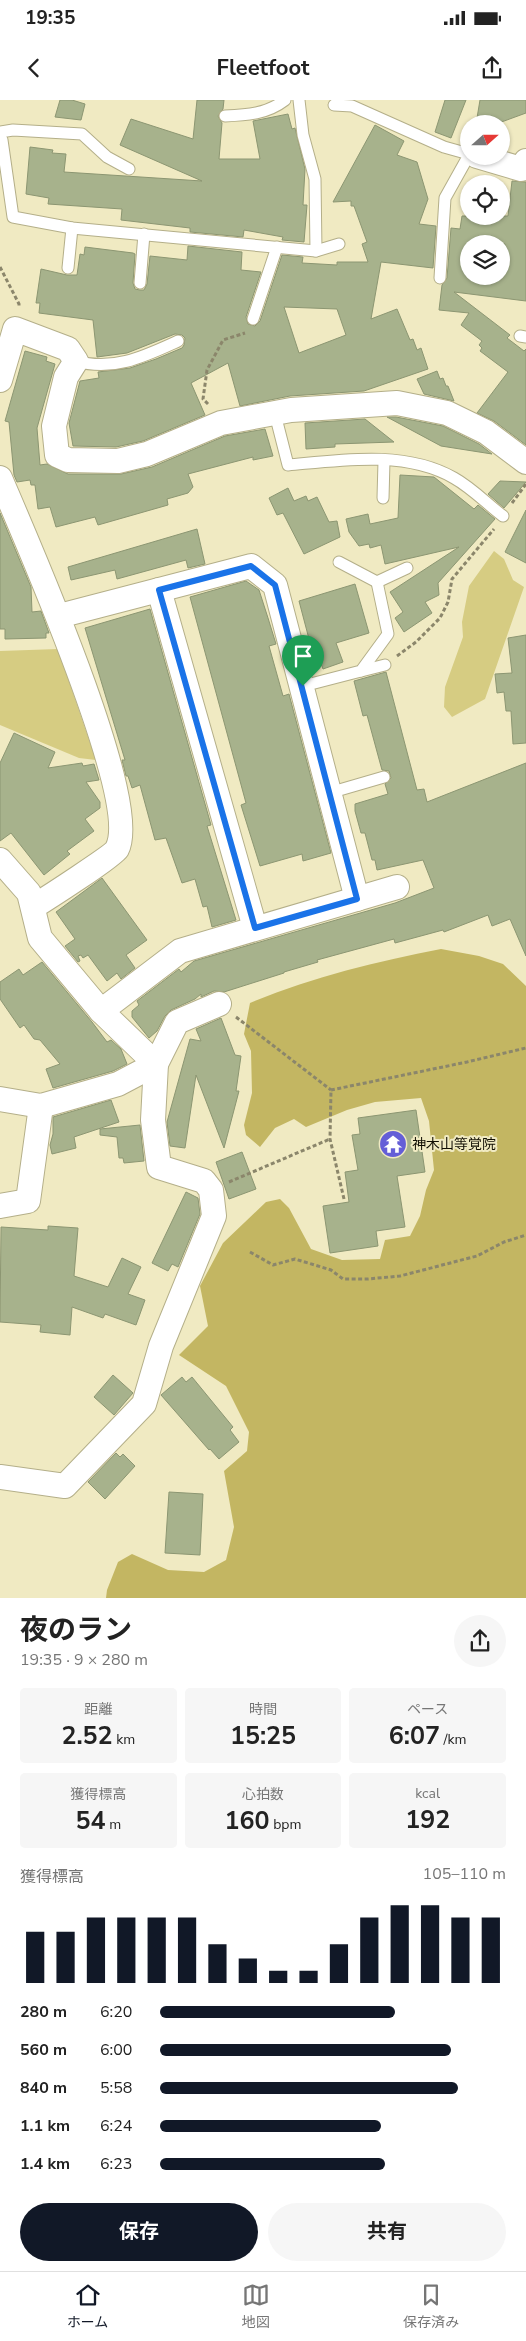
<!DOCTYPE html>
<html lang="ja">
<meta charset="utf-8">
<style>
:root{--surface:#fff;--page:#f6f6f6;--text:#222;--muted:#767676;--line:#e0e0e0;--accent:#111827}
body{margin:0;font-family:"Nunito Sans","Noto Sans JP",sans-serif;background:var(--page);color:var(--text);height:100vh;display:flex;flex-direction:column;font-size:19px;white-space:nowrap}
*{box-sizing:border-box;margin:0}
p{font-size:16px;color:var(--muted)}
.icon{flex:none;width:28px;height:28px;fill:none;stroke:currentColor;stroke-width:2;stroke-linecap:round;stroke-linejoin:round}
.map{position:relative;height:1498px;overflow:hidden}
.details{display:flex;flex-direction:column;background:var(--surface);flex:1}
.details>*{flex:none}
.needle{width:32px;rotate:69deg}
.controls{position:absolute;left:460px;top:15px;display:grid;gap:10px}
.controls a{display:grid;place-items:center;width:50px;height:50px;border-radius:50%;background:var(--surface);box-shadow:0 1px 4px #0004;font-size:25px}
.pin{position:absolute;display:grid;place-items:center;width:42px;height:42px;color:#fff;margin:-51px -21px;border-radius:50% 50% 50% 0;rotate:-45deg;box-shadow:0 0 5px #0007}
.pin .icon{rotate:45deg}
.round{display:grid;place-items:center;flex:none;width:52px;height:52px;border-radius:26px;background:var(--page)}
.overview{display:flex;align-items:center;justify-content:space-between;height:85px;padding:0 20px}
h1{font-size:28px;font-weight:700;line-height:38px}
.stats{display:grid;grid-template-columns:repeat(3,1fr);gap:8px;height:85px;padding:5px 20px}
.stats div{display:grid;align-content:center;border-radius:5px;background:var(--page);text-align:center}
.stats b{font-size:25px;font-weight:700}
.stats small{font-size:14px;font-weight:400}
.stats p{font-size:14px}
.chart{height:140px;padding:10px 20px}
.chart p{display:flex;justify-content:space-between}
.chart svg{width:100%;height:90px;margin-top:5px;stroke:var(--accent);stroke-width:6}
.primary-button{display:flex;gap:10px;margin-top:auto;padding:10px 20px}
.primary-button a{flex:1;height:58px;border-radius:30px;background:var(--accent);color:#fff;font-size:20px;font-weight:700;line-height:58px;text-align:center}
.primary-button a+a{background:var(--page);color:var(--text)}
ul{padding:0 20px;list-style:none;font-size:16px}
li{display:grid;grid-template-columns:80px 60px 1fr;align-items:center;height:38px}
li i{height:12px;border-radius:6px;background:var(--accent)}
.status{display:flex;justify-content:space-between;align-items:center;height:35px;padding:0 25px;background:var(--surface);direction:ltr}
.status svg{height:14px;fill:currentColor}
header{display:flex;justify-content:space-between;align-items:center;height:65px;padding:0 20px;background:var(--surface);font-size:22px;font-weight:700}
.dock{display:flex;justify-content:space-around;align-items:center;height:70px;border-top:1px solid var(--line);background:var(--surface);font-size:14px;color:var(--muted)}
.dock a{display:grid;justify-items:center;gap:2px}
.dock .current{color:var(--accent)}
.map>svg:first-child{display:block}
.green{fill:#d6cc82}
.forest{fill:#c3b662}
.building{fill:#a7b28c;stroke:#8c9672;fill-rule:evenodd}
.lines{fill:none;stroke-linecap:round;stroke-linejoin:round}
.lane-casing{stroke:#b4af89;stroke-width:13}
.street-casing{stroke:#b4af89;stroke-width:26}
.path{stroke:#8b866b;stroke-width:3;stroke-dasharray:4 2.5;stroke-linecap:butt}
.lane{stroke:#fff;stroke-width:11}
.street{stroke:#fff;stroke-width:24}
.route-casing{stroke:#fff;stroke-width:10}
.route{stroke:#1a73e8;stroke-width:6}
.labels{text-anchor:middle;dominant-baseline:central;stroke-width:4;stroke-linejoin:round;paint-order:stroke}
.poi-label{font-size:14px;fill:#100d02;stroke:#f0eac2;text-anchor:start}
</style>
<div class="status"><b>19:35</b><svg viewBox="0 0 49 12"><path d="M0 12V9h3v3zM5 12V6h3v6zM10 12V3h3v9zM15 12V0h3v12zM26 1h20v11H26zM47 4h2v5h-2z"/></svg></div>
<header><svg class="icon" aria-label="back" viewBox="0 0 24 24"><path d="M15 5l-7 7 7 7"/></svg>Fleetfoot<svg class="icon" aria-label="share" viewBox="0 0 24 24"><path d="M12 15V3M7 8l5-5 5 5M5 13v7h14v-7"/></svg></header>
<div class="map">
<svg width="526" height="1499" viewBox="0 0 526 1499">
<rect width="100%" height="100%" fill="#f0eac2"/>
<g class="green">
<path d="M494,451L504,459L513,480L524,487L485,599L452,617L444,607L445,587L463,537L462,522L469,486Z"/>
<path d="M58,549L96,660L79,658L0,625V551Z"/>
</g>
<path class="forest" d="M441,849L479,856L503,864L526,886V1498H106L107,1490L118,1462L132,1454L168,1470L204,1472L226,1460L234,1427L224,1371L247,1351L249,1332L226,1286L179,1255L208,1226L200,1186L223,1143L266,1102L280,1099L289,1108L311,1149L342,1160L380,1159L385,1140L410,1136L420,1116L426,1090L434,1070L429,1021L421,998L375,1002L347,1010L306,1027L294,1019L275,1028L260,1047L246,1035L244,1025L252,993L251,951L244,934L250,903C311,877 376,862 441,849Z"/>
<g class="building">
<path d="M60,0H72L85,4L81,20L55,17Z"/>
<path d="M197,0H224L223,9L218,16L222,23L219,59H260L253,21L288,14L292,29L295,28L305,69L303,105H307L304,142L282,140L283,137L244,130L243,137L190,132V128L121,120L122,109L48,104L49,98L26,94L30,47L53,50L52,53L66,54L64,72L202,81L120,45L131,19L193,39Z"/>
<path d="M445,0H466L451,38L435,32Z"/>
<path d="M480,0H526V13L496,24H476Z"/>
<path d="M375,25L404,41L397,55L417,62L428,99L419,124L436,126L433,168L381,162L371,219L397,209L410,240L413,239L417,250L421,248L428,269L364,291L290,296L240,306L228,263L191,283L205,315L143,341L116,347L73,346L69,323L80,281L99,278L98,272L130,268L156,259L182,248L184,245L185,238L182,235L175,234L127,253L97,257L93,220L39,213L40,203H36L41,169L67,175H77L80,154L84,155L85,147L133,153L135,154L133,183L135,189L140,190H144L147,184L150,156L187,160L188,146L242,152L241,170L261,172L246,217L248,224L255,226L260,221L282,155L303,157L302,163L337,165V162H368L362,144L367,142L354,106H351V101L333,102ZM284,207L337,209L346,235L299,253Z"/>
<path d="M512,81L526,82V201L454,192L510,235L507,238L524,251L526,249V345L494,321L477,313L508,272L480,251L482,248L479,245L482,241L461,225L469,213L439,210L442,185L447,178L451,128L460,129L462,116H508ZM469,144H505L501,176H469Z"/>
<path d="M25,251L47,257L46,261L55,264L37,328L40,365L47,364L68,374H121L152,367L225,336L265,329L273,356L253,360V357L188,374L193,387L188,393L167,399L168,405L98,425L95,417L56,427L50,407L38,409L35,385H31L30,380L17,382L14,375L9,322L5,321Z"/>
<path d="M437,271L440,279L443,278L446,286H448L454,301L424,294L417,279Z"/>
<path d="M387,317H396L443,326L479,344L492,354L441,346Z"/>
<path d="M365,319L394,342L335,344V347L306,349L305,323Z"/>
<path d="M400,375L434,377L474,409L478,405L495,419L438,483L439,495L425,502L432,513L404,532L395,518L403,512L390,492L459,447L385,464L381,445L370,448L369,444L359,446L349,432L346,419L368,414L370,424L398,418Z"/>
<path d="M500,381L526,382L504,408L488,394Z"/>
<path d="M288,388L294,401L306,396L308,401L317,397L329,422L337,421L340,437L304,454L283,413L277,415L269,398Z"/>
<path d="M526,410V463L505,452Z"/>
<path d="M0,413L31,487L32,512L41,511L49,533H46V538L5,539V529H0Z"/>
<path d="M197,429L205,464L188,468L186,460L117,479L115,470L71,480L68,467Z"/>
<path d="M246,481L259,490L268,518L276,544L269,546L283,596L289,594L331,753L303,761L302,754L260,766L241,705L246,703L190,497Z"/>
<path d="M355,484L369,533L336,543L343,562L323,569L318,556L314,558L299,501Z"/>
<path d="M150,509L211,725L207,726L236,820L212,827L207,806L203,807L195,779L182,783L166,738L155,740L140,685L132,688L128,676H126L122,660H125L85,528Z"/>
<path d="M526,535V643L513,644L511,611H506L504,592L497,593L495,574L512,573L508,538Z"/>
<path d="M386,572L417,690L424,689L427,702L526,663V856L510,819L492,826L488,815L444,832L443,830L395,843L394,839L317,860L318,862L284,872V873L224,892L214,891L201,897V894L195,899L171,910L165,916L157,931L149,938L132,917V911L139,905L137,901L179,869L181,872L194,861L395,803L434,788L423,760L377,770L375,760H372L365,733H361L355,711V704L388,694L385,684L391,678L389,671L382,670L367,615L363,616L354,581Z"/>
<path d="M14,633L55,652L48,668L82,663L83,666L94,664L99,680L86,682L100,702V708L85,719L94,731L67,751L70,754L44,775L11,733L0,741V663Z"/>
<path d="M102,778L147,840L126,855L135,868L121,879L117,873L107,881L88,855L83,858L81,855L78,856L80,861L78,862L65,846L75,839L56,812Z"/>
<path d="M42,862L92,922L107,942L111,940L121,949L127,964L113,971L53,988L46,969L60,964L40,940L34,939L24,925L20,928L0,899V882L19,869L23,875Z"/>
<path d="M221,918L235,955L241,956L236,991H239L224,1048L196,975L185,1048L170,1046L167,1022L190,939L201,941L196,929Z"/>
<path d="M111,1000L119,1022L74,1037L76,1048L52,1054L50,1045L53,1034V1017Z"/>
<path d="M416,1010L425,1072L397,1076L405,1127L376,1131L378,1146L330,1153L323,1106L349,1102L345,1072L358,1070L352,1035L360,1034L358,1018Z"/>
<path d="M140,1025L144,1061L124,1063L123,1058H119L117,1037L100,1035V1029Z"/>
<path d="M242,1052L256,1089L229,1099L216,1062Z"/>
<path d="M186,1092L198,1098L200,1114L178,1167L172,1164L168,1171L152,1163Z"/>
<path d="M48,1126L78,1128L74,1176L108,1187L122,1158L141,1167L128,1194L145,1200L136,1225L105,1214L103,1218L72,1207L70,1235L40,1232L41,1225L0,1222L1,1127L48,1130Z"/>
<path d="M113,1275L133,1293L114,1315L94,1297Z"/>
<path d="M182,1277L186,1282L192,1277L233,1327L230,1330L239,1342L219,1359L210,1349L209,1350L161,1295Z"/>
<path d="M116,1353L120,1357L123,1354L135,1366L105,1399L88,1382Z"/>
<path d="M169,1392L203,1394L200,1455L165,1453Z"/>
</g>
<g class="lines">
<g class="lane-casing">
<g id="lane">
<path d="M299,0L303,35L315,79L316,151"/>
<path d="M334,5L352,6L444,47L469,54"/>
<path d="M225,16C247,15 267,14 285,0"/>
<path d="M0,32L13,30L82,34L107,57L129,69"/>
<path d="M0,37L2,40L13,117L72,128L316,151L339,144"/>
<path d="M68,168L72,128"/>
<path d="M440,178L445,98L469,55"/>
<path d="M140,183L144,134"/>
<path d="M253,219L277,147"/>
<path d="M520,236L526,237"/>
<path d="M76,261C113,272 145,256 178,241"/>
<path d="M275,314L288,365C342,360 405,350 454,378C472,388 487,404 503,416"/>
<path d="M383,398L384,361"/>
<path d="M339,462L377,482L407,468"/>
<path d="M361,571L385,565"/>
<path d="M303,586L361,571L388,534L377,482"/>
<path d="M329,693L384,677"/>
</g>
</g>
<g class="street-casing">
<g id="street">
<path d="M477,56L521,69L526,61"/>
<path d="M0,280L15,229L68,249L76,261L66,277L54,326L57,355L68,360L118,361L147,354L221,323L291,310L397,303L447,313L486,332L526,362"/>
<path d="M0,378C25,437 142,701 117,749C113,756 46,799 33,807"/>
<path d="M159,490L255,828"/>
<path d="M59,516L251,466L275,485L357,799"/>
<path d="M0,760L29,793L40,838L101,911L156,964L153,1020L159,1067L204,1081L211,1090L214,1116L161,1246L144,1304L65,1386L0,1377"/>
<path d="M101,911L180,851L397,787"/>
<path d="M0,999L41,1006L118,984L156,964L177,922L219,904"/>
<path d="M0,1106L28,1101L41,1006"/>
</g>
</g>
<g class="path">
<path d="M0,167L19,204V207"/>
<path d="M208,304L203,299L207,270L223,240L245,233"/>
<path d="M512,403L526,384"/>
<path d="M397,556L416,542L440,518L448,502L452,479L494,429"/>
<path d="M236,917L331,990"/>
<path d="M229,1082L330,1039"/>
<path d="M344,1099L330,1039L331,990L467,962L526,948"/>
<path d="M250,1152L273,1165L295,1159L331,1170L343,1179H368L400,1176L477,1156L504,1142L526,1135"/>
</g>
<use href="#lane" class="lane"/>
<use href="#street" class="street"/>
</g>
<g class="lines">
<g class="route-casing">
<path id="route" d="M251,466L275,485L357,799L255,828L159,490Z"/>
</g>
<use href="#route" class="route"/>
</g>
<defs>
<g id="temple-disc" transform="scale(1.4375)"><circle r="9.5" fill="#645ed7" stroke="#f0eac2"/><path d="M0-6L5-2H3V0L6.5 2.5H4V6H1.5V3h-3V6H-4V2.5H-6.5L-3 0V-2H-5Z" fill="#fff"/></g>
</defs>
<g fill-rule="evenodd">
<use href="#temple-disc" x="393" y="1044"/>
</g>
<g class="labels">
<g class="poi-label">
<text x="412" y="1044">神木山等覚院</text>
</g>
</g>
</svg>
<div class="controls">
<a><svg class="needle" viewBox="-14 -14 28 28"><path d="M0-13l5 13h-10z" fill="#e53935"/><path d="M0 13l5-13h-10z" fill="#767676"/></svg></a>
<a><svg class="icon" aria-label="locate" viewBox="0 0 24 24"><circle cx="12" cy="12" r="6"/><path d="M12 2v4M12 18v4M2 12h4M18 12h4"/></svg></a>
<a><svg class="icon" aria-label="layers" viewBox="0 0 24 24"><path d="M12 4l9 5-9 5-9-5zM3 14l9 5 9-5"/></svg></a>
</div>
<div class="pin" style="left:303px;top:586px;background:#1e9e55"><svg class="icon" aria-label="arrive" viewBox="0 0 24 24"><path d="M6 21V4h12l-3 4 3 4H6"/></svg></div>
</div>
<section class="details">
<div class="overview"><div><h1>夜のラン</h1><p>19:35 · 9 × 280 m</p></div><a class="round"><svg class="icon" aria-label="share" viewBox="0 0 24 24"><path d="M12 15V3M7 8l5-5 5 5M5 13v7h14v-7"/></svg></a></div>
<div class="stats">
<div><p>距離</p><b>2.52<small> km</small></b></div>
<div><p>時間</p><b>15:25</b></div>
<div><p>ペース</p><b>6:07<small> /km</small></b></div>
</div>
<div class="stats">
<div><p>獲得標高</p><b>54<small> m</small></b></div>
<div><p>心拍数</p><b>160<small> bpm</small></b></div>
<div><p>kcal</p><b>192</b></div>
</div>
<div class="chart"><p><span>獲得標高</span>105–110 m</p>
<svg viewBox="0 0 160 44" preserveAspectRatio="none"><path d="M5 44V19M15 44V19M25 44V12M35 44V12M45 44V12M55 44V12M65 44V25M75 44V32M85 44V38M95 44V38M105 44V25M115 44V12M125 44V6M135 44V6M145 44V12M155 44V12"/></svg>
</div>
<ul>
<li><b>280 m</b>6:20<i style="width:68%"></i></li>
<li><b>560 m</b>6:00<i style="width:84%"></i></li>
<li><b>840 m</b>5:58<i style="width:86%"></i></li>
<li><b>1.1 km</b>6:24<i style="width:64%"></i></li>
<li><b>1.4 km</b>6:23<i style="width:65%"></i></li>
</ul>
<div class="primary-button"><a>保存</a><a>共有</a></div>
</section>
<nav class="dock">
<a class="current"><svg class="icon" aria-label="home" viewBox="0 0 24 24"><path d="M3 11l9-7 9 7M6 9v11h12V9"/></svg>ホーム</a>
<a><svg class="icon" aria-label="map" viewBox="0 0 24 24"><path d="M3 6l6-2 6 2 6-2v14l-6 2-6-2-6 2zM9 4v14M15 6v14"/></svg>地図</a>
<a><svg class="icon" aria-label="saved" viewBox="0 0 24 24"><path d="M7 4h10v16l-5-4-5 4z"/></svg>保存済み</a>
</nav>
